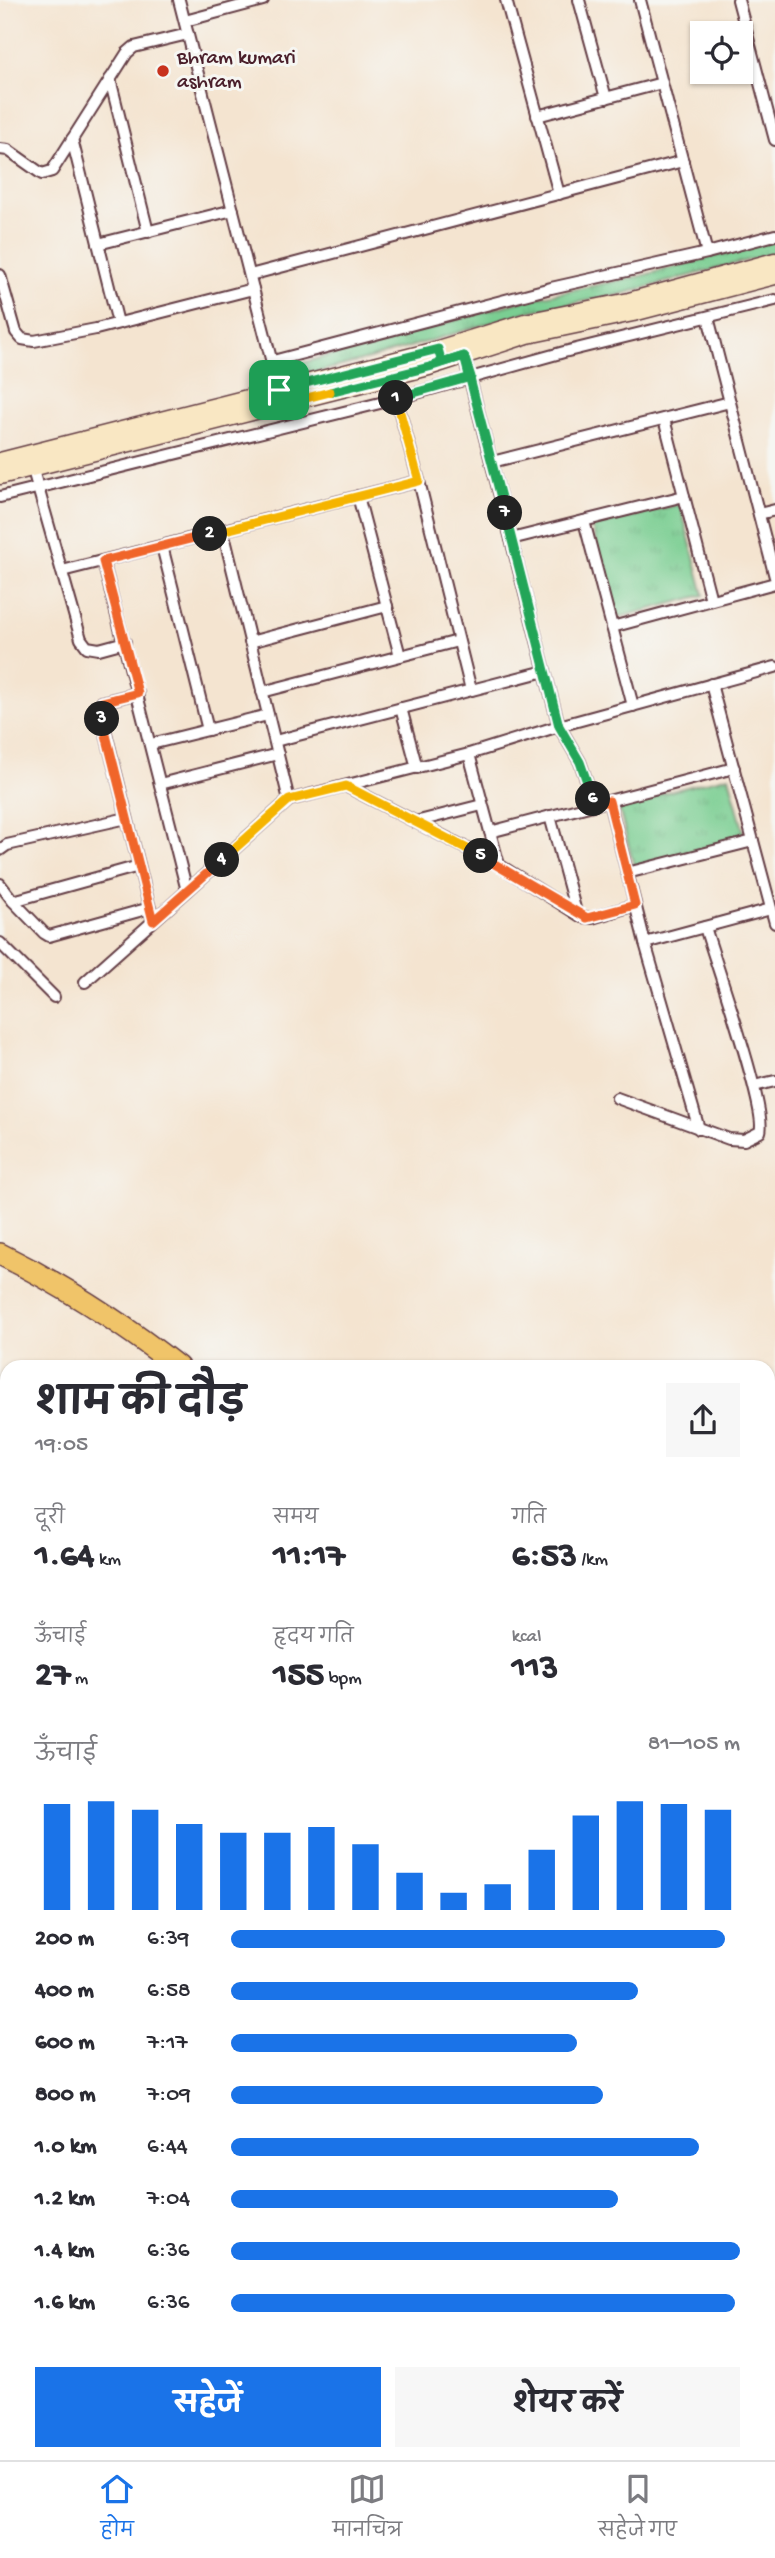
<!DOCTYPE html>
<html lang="hi">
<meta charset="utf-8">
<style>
:root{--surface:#fff;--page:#f7f7f7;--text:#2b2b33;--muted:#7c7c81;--line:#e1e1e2;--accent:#1a73e8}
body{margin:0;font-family:"Gochi Hand","Playpen Sans Deva",sans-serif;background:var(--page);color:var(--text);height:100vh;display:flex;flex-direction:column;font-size:26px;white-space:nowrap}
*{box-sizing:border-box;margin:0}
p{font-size:23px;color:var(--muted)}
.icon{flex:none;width:38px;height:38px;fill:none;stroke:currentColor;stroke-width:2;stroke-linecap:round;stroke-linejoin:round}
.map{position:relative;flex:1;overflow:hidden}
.sheet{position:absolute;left:0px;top:1360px;width:775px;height:1101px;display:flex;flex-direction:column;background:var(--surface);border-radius:21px 21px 0 0;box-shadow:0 2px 5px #0004}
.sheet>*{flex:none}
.buttons{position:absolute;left:690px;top:21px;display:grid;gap:14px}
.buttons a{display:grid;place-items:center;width:63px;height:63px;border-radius:0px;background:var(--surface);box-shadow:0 2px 5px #0004;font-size:35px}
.pin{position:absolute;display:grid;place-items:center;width:60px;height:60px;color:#fff;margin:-30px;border-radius:14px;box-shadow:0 4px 10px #0006}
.km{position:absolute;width:35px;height:35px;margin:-18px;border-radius:50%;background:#222;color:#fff;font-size:19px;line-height:35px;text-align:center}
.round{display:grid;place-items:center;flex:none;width:74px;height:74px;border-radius:0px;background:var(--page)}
.headline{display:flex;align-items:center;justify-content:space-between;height:119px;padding:0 35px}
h1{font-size:38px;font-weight:700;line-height:52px}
.figures{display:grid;grid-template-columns:repeat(3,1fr);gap:10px;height:119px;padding:7px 35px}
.figures div{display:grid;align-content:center}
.figures b{font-size:35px;font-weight:700}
.figures small{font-size:19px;font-weight:400}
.figures p{font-size:19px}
.chart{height:196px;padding:14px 35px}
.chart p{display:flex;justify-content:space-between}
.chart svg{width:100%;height:126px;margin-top:7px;stroke:var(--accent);stroke-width:6}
.button{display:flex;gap:14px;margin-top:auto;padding:14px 35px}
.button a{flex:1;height:80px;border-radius:0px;background:var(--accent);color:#fff;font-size:28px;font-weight:700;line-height:80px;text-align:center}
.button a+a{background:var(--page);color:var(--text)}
ul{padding:0 35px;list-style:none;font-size:23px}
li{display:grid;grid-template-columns:112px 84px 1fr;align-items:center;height:52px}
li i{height:18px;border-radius:9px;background:var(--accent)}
.menu{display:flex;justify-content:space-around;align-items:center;height:98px;border-top:2px solid var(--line);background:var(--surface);font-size:19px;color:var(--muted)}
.menu a{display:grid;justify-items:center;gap:4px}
.menu .selected{color:var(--accent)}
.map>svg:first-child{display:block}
.grass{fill:url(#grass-tufts);stroke:#62765e;stroke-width:2}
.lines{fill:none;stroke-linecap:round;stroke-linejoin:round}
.river{stroke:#4ebac9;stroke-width:18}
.street-casing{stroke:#643d44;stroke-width:14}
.secondary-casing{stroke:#643d44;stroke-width:19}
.primary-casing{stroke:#643d44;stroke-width:21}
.highway-casing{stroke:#643d44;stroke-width:24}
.street{stroke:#fff;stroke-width:10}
.secondary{stroke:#f9e7c3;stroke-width:16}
.primary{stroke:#f0c469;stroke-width:18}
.highway{stroke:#f0c469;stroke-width:21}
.split-1-casing{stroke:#fff;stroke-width:14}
.split-2-casing{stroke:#fff;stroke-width:14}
.split-3-casing{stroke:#fff;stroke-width:14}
.split-4-casing{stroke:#fff;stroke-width:14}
.split-5-casing{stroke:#fff;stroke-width:14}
.split-6-casing{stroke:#fff;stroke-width:14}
.split-7-casing{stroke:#fff;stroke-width:14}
.split-8-casing{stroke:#fff;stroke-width:14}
.split-9-casing{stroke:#fff;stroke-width:14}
.split-1{stroke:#22a559;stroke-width:9}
.split-2{stroke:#f5b400;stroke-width:9}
.split-3{stroke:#f0652b;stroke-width:9}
.split-4{stroke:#f0652b;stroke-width:9}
.split-5{stroke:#f5b400;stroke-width:9}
.split-6{stroke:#f0652b;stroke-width:9}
.split-7{stroke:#22a559;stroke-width:9}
.split-8{stroke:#22a559;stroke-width:9}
.split-9{stroke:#f5b400;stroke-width:9}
.poi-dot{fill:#c8321e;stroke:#f6f6f2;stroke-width:2.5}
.labels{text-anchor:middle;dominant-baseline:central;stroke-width:6;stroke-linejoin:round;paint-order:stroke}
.poi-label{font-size:21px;fill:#4a1f2b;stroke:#f6f6f2;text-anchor:start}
</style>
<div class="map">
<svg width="775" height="2460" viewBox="0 0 775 2460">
<defs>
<pattern id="grass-tufts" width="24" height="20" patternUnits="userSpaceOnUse" patternTransform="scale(1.75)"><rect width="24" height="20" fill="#7ace92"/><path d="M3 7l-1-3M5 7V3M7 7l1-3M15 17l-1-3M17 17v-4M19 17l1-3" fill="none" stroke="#6bb07e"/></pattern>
</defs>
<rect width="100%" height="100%" fill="#f6f6f2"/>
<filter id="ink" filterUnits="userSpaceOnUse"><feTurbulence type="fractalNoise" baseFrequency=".0143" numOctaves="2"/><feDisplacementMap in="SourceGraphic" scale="14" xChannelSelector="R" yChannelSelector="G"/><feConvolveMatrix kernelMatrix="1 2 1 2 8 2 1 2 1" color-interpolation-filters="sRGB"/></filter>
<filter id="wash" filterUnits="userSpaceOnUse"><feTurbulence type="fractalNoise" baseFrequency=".00686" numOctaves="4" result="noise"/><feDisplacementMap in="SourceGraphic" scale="28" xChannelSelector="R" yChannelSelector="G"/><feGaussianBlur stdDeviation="1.57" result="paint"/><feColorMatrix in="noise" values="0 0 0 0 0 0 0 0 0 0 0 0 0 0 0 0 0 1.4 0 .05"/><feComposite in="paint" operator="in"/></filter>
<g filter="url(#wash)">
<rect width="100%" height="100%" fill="#f4e4d0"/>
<g class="grass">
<path d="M775,240V253L618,295L526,312L369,359L297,377H285L284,373L299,364L533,298L641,276Z"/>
<path d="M680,504L704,595L616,618L592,527Z"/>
<path d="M729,776L745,837L634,866L618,805Z"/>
</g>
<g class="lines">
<g class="river">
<path d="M0,1845L7,1853"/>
<path d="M0,2414L7,2395"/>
</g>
</g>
</g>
<g filter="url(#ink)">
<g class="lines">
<g class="street-casing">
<g id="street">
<path d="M179,0L280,394"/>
<path d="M506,0L559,194"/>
<path d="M579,0L606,98"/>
<path d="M640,0L707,253"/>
<path d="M738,0L775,140"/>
<path d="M185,21L263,0"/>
<path d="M110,79L148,232"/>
<path d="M537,116L662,83"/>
<path d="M72,139L118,323"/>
<path d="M0,149L8,150L42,174L52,171L127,53L134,47L188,34"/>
<path d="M98,244L233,210"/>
<path d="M0,275L16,332L22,339L34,341L96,329L253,289"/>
<path d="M250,275L683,161"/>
<path d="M708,317L775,577"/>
<path d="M464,356L559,726L580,762L595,805"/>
<path d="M273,361L551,288L707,253L775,235"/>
<path d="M396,398L419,481L471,690"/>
<path d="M664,419L711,600"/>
<path d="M492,462L730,402"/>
<path d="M31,463L81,639L87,647L99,649L125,642"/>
<path d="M358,496L400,656"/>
<path d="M0,497L384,402L564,352L775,300"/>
<path d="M759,514L775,510"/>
<path d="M584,521L633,706"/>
<path d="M223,531L289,800"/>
<path d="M511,539L684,496"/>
<path d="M162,546L208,730"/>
<path d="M103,561L187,891"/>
<path d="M62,571L419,481"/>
<path d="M612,627L775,583"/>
<path d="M250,642L387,606"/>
<path d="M711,684L775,923"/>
<path d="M262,692L458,641"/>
<path d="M138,693L102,702L100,710L153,921"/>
<path d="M401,708L417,768"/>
<path d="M275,741L545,671"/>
<path d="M151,744L268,715"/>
<path d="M469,754L499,865"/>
<path d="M160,784L278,754"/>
<path d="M346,786L499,865L582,917L592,918L635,905"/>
<path d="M609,801L645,943L699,1129"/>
<path d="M550,816L576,912"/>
<path d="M415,822L482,805"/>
<path d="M490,832L734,768"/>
<path d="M0,850L7,845L127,818"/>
<path d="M627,873L753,841"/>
<path d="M0,884L13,901L44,933L49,936L150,908"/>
<path d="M13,901L139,866"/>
<path d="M0,943L54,997"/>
<path d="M645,943L771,909"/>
<path d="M85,982L289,800L469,754L559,726L775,667"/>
<path d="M754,1086L775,1081"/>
<path d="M617,1098L729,1139L744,1140L760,1132C768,1112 714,958 705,927"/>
<path d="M768,1477L775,1475"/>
<path d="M0,1597L2,1599"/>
<path d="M768,1652L775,1648"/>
<path d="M768,1720L775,1746"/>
<path d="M0,1728L7,1724"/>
<path d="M768,1962L775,1954"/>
<path d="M0,1981H7"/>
<path d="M0,2055L7,2054"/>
<path d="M0,2105H7"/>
<path d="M768,2125L775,2119"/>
<path d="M768,2141L775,2149"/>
<path d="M0,2170H7"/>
<path d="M768,2218L775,2216"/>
<path d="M0,2232H7"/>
<path d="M768,2290L775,2288"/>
<path d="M768,2382L775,2380"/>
<path d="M397,2454L399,2460"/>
<path d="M485,2460L509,2454"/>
</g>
</g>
<g class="secondary-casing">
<g id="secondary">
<path d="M0,461L428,352L525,322L629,301L775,261"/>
<path d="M0,476L429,367L528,335L633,313L775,276"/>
<path d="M768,2407L775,2406"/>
<path d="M768,2424L775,2422"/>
<path d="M576,2460L600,2454"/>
<path d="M631,2460L657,2454"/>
</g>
</g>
<g class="primary-casing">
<g id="primary">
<path d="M0,1487L7,1499"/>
<path d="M0,1520L7,1532"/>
<path d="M352,2454L353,2460"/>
<path d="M369,2454L371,2460"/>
</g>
</g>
<g class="highway-casing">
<g id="highway">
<path d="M0,1254C63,1285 123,1324 178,1367"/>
<path d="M768,1975L775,1981"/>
</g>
</g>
<use href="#street" class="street"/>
<use href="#secondary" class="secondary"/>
<use href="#primary" class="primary"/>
<use href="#highway" class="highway"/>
</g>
</g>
<g class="lines" filter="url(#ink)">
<g class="split-1-casing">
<path id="split-1" d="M279,390L438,349L442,363L464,356L471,377L396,398"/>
</g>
<g class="split-2-casing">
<path id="split-2" d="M210,534L419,481L396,398"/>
</g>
<g class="split-3-casing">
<path id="split-3" d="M102,719L100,706L102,702L138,693L103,561L210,534"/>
</g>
<g class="split-4-casing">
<path id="split-4" d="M102,719L153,921L222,860"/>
</g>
<g class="split-5-casing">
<path id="split-5" d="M222,860L289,800L346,786L481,856"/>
</g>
<g class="split-6-casing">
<path id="split-6" d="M481,856L587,918L635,905L609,801L595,804L593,799"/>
</g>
<g class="split-7-casing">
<path id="split-7" d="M505,513L559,726L580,762L593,799"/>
</g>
<g class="split-8-casing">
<path id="split-8" d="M330,392L429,367L464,356L505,513"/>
</g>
<g class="split-9-casing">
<path id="split-9" d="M279,390L283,404L330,392"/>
</g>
<use href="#split-1" class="split-1"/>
<use href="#split-2" class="split-2"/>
<use href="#split-3" class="split-3"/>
<use href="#split-4" class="split-4"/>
<use href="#split-5" class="split-5"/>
<use href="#split-6" class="split-6"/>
<use href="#split-7" class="split-7"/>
<use href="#split-8" class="split-8"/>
<use href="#split-9" class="split-9"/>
</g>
<circle class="poi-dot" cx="163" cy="71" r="7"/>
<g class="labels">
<g class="poi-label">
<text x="177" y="59">Bhram kumari<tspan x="177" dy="24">ashram</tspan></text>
</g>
</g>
</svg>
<div class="buttons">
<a><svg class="icon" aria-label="locate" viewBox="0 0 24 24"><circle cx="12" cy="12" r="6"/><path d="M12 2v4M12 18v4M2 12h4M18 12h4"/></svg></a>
</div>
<div class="pin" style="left:279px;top:390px;background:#1e9e55"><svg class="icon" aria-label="arrive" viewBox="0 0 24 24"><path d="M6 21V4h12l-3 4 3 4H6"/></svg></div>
<b class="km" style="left:396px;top:398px">1</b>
<b class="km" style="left:210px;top:534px">2</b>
<b class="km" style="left:102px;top:719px">3</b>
<b class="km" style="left:222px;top:860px">4</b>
<b class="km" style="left:481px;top:856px">5</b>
<b class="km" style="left:593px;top:799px">6</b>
<b class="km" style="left:505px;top:513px">7</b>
<section class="sheet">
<div class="headline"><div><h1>शाम की दौड़</h1><p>19:05</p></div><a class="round"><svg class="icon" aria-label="share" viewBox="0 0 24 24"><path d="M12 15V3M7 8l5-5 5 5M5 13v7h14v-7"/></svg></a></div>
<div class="figures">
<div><p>दूरी</p><b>1.64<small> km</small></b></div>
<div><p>समय</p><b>11:17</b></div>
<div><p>गति</p><b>6:53<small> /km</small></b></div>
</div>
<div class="figures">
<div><p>ऊँचाई</p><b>27<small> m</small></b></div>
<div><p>हृदय गति</p><b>155<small> bpm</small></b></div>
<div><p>kcal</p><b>113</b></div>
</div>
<div class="chart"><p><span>ऊँचाई</span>81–105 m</p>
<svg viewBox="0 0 160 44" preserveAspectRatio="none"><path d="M5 44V7M15 44V6M25 44V9M35 44V14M45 44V17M55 44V17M65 44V15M75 44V21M85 44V31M95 44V38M105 44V35M115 44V23M125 44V11M135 44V6M145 44V7M155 44V9"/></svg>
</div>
<ul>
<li><b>200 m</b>6:39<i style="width:97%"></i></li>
<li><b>400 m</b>6:58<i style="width:80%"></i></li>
<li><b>600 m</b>7:17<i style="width:68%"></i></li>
<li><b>800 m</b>7:09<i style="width:73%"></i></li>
<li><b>1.0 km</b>6:44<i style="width:92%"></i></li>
<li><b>1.2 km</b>7:04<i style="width:76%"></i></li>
<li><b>1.4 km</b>6:36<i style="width:100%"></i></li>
<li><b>1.6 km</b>6:36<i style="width:99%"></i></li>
</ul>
<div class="button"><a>सहेजें</a><a>शेयर करें</a></div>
</section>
</div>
<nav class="menu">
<a class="selected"><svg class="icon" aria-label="home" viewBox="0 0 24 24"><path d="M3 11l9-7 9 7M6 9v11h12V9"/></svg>होम</a>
<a><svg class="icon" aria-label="map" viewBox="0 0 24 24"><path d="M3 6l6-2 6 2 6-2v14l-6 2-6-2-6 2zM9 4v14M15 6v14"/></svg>मानचित्र</a>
<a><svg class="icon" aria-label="saved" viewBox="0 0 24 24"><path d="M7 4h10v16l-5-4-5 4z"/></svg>सहेजे गए</a>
</nav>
